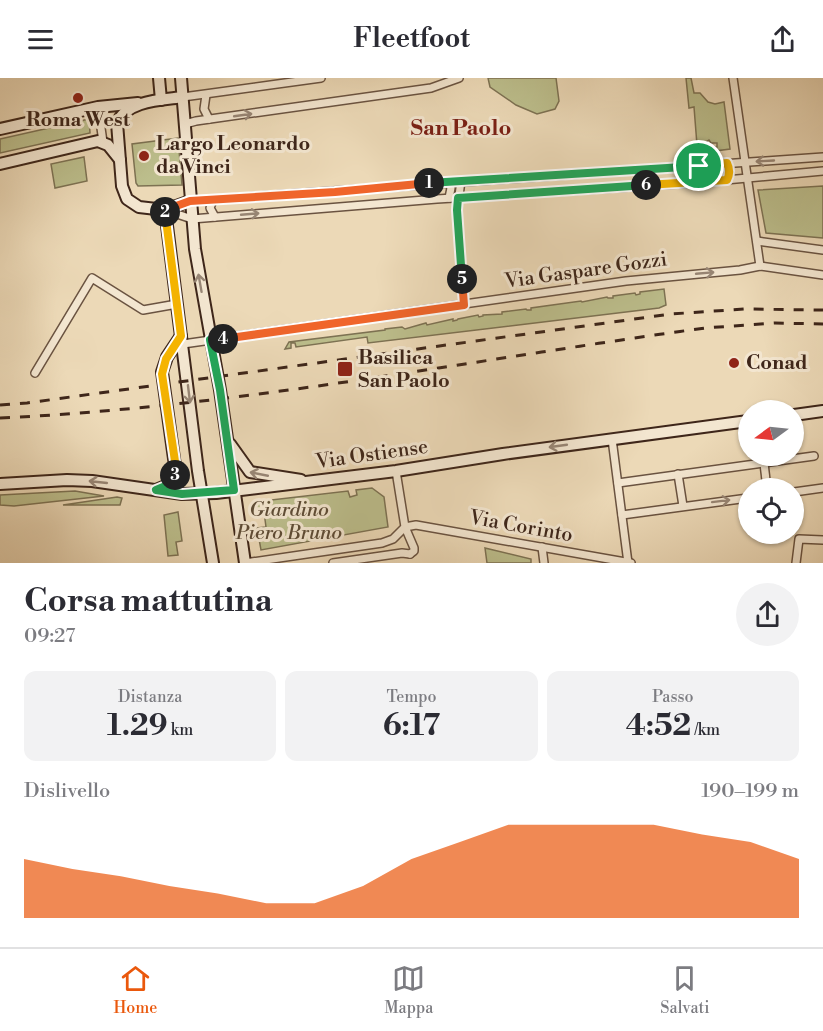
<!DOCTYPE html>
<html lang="it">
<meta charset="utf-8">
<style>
:root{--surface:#fff;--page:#f2f2f3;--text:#2b2b33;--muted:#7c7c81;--line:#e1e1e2;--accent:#ea580c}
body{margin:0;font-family:"Libre Bodoni",serif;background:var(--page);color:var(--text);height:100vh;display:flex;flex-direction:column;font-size:22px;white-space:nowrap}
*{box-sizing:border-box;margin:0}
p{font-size:20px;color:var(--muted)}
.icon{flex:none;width:33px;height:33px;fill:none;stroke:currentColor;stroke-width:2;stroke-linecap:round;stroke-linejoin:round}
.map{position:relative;height:485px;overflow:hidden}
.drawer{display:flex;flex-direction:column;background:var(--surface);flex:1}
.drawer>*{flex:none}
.needle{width:39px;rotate:255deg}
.controls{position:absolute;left:738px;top:322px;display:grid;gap:12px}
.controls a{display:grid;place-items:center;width:66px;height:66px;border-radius:50%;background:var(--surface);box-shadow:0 2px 4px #0004;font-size:30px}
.pin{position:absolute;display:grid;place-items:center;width:51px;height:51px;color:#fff;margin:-26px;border:3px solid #fff;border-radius:50%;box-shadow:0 2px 6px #0007}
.km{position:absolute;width:30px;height:30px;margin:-15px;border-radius:50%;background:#222;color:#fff;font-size:16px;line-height:30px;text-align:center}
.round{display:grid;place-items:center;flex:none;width:63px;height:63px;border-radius:32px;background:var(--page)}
.headline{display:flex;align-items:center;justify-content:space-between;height:102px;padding:0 24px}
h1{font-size:33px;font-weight:700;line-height:45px}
.metrics{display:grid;grid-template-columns:repeat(3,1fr);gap:9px;height:102px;padding:6px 24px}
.metrics div{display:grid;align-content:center;border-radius:12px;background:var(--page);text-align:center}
.metrics b{font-size:30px;font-weight:700}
.metrics small{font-size:16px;font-weight:400}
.metrics p{font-size:16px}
.chart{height:168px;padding:12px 24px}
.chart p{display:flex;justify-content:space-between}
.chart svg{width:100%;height:108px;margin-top:6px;fill:var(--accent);opacity:.7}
header{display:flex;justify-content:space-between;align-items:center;height:78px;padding:0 24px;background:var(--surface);font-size:27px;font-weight:700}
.menu{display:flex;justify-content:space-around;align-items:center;height:84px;border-top:2px solid var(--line);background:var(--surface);font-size:16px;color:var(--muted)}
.menu a{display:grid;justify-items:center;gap:3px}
.menu .selected{color:var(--accent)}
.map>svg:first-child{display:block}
.green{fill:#bcbe8c;stroke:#7d7253;stroke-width:1.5}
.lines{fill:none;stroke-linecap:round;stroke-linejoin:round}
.street-casing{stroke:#6a5341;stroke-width:10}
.secondary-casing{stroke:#3e261a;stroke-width:14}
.street{stroke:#f3e6d0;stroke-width:7}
.secondary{stroke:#f3e6d0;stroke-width:10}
.rail{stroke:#3e261a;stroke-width:3;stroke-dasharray:10 10;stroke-linecap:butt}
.oneway{stroke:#988675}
.split-1-casing{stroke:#fff;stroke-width:12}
.split-2-casing{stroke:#fff;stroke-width:12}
.split-3-casing{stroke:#fff;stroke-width:12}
.split-4-casing{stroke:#fff;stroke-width:12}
.split-5-casing{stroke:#fff;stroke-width:12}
.split-6-casing{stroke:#fff;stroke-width:12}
.split-7-casing{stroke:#fff;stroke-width:12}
.split-1{stroke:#22a559;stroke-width:8}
.split-2{stroke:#f0652b;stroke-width:8}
.split-3{stroke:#f5b400;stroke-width:8}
.split-4{stroke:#22a559;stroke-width:8}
.split-5{stroke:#f0652b;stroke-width:8}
.split-6{stroke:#22a559;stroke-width:8}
.split-7{stroke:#f5b400;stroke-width:8}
.poi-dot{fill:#8f2418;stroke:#f3e6d0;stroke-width:2}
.labels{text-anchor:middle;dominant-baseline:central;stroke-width:6;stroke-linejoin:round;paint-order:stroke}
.poi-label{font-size:20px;font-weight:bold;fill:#3e261a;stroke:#f3e6d0;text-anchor:start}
.street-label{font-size:20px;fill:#3e261a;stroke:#f3e6d0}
.park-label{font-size:20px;font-style:italic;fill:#5e4c36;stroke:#f3e6d0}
.quarter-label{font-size:22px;font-weight:bold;fill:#7a1f14;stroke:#f3e6d0}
</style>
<header><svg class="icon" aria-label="menu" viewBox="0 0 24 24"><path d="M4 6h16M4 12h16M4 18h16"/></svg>Fleetfoot<svg class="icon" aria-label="share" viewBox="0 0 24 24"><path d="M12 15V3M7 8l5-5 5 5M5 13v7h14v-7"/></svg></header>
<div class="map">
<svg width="823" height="485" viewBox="0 0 823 485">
<rect width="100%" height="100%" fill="#ecd9b7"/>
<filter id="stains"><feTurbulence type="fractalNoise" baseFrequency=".00333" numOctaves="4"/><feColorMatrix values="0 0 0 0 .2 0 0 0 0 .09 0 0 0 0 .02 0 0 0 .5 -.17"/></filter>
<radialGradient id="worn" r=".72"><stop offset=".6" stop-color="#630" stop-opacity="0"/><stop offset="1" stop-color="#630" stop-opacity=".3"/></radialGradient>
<g class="green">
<path d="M488,0H556L559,23L555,31L537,36L516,27L490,9Z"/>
<path d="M686,0H691L694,15H700L708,24L715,26L724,24L730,71L700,75L706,71L717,69V65H711L709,62L698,69L697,67L694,29L689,30Z"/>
<path d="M89,41L90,55L0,75V61Z"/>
<path d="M178,60L182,107L138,108L136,105L132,66Z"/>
<path d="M84,79L87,103L55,110L51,86Z"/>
<path d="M823,108V160L766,155L758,112Z"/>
<path d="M664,211L666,227L659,230L368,265L367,259L296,269L295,265H291V270L285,271L289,264L385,252V251L402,249L405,251L426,245L427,247L453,241V243L457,242L458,241L478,237L479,239L483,238V237L502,236V234L526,231L527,232H531V230L581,223L582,224L607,219L608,220H613V218L635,215L636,217L640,216V214Z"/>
<path d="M372,410L384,419L388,449L261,472L257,450L266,449L264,434L254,435L253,424L348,413L350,419L357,417L356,412Z"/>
<path d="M75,413L104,418L14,428L0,427V417Z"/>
<path d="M117,419L122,420L120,427H63Z"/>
<path d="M178,434L182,463L176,464L178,477L168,478L164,437Z"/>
<path d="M485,470L531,481V485H487Z"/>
</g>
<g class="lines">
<g class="street-casing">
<g id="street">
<path d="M733,0L760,188"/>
<path d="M206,17L204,31L209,41"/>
<path d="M183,19L321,0"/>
<path d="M98,29L103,64"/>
<path d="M185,46L196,43L431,10L459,0"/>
<path d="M727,102L730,93L727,85"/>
<path d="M461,103L457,132L464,227"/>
<path d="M448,104L451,110L449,120"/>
<path d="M213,122L210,130L215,139"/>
<path d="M190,123L823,79"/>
<path d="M165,132L192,141L437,121L693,105L823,93"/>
<path d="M757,163L823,172"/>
<path d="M183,266L626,203L740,192L760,188L823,197"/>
<path d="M35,295L92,200L143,232L177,226"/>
<path d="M612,361L628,485"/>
<path d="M764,385L767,411"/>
<path d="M678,396L683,428"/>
<path d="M618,405L814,378"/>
<path d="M794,414L823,410"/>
<path d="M622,437L748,420"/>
<path d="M542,469L544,485"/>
<path d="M410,476L414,473V470L405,449L416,447L631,485"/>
<path d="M245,485L382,465L393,461L405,449L396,393"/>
<path d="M333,485L402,475L410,476"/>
<path d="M796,485L799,461L823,462"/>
</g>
</g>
<g class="secondary-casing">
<g id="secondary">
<path d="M159,0L161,22"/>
<path d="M181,0L195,171L220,312L245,485"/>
<path d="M183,19C162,22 127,22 117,45L122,108L127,121L139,129L165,132L190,123"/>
<path d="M0,51L98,29L138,25"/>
<path d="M0,86L98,63L108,67L120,82"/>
<path d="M165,132L198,393L213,485"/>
<path d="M794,337L823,333"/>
<path d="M230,366L250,394L301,402"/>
<path d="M0,406L67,402L92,403L182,416L216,415L396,393L503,376L748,343"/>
<path d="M156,412L168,407L176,395L162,294L167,279L181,258"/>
</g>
</g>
<use href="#street" class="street"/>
<use href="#secondary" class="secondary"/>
<g class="rail">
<path d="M0,327L27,325L671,236L744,231L823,232"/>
<path d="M0,340C237,329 470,282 705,250L775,245L823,246"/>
</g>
</g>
<defs><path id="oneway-shaft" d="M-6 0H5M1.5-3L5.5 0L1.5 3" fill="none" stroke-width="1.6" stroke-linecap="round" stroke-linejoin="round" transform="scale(1.5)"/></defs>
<g class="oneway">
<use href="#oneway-shaft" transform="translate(243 37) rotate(-8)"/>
<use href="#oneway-shaft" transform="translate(765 83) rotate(177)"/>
<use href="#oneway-shaft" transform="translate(250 136) rotate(-5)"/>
<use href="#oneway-shaft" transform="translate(705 195) rotate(-5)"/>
<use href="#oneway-shaft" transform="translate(200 205) rotate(-100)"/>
<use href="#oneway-shaft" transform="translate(189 316) rotate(83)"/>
<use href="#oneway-shaft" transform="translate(558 368) rotate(172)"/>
<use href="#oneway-shaft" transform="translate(259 396) rotate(-169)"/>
<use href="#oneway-shaft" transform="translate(98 404) rotate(-174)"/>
<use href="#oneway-shaft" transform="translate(721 423) rotate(-7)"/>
</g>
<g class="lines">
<g class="split-1-casing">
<path id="split-1" d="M429,105L699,88"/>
</g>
<g class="split-2-casing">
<path id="split-2" d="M165,134V132L190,123L335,114L429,105"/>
</g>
<g class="split-3-casing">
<path id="split-3" d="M165,134L181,258L166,281L162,296L176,390L175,397"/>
</g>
<g class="split-4-casing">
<path id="split-4" d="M175,397L168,407L156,412L182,416L234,412L220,312L210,262L223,261"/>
</g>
<g class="split-5-casing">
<path id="split-5" d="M223,261L464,227L462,201"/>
</g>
<g class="split-6-casing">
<path id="split-6" d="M462,201L457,132L458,120L646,107"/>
</g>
<g class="split-7-casing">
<path id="split-7" d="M646,107L727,102C730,96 730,91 727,85L699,88"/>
</g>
<use href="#split-1" class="split-1"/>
<use href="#split-2" class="split-2"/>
<use href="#split-3" class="split-3"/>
<use href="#split-4" class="split-4"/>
<use href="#split-5" class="split-5"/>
<use href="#split-6" class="split-6"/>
<use href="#split-7" class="split-7"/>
</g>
<g class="poi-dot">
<circle cx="78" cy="20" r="6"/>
<circle cx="144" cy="78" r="6"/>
<circle cx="734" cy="285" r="6"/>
<rect x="337" y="283" width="16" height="16" rx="3"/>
</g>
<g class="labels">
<g class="poi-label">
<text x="78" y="42" text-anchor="middle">Roma West</text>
<text x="156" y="66">Largo Leonardo<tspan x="156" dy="23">da Vinci</tspan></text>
<text x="358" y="280">Basilica<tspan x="358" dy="23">San Paolo</tspan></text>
<text x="746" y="285">Conad</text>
</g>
<g class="street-label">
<text transform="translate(586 193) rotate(-8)">Via Gaspare Gozzi</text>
<text transform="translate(372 377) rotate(-8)">Via Ostiense</text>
<text transform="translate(521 449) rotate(10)">Via Corinto</text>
</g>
<g class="park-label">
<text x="289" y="432">Giardino<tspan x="289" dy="23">Piero Bruno</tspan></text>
</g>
<g class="quarter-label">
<text x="461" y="50">San Paolo</text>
</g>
</g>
<rect width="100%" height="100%" filter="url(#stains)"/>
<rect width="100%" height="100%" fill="url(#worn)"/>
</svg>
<div class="controls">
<a><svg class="needle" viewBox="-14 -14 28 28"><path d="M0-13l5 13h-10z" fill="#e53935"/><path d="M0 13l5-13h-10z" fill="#7c7c81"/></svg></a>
<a><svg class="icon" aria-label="locate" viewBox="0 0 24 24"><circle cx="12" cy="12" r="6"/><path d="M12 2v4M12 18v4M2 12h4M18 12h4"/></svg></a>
</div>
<div class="pin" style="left:699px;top:88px;background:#1e9e55"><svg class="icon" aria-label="arrive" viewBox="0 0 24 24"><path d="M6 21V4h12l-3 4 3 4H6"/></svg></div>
<b class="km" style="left:429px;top:105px">1</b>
<b class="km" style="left:165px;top:134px">2</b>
<b class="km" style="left:175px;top:397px">3</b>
<b class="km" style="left:223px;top:261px">4</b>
<b class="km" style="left:462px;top:201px">5</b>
<b class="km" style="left:646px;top:107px">6</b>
</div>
<section class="drawer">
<div class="headline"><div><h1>Corsa mattutina</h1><p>09:27</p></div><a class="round"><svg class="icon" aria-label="share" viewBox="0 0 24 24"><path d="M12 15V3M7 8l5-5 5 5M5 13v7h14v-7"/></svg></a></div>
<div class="metrics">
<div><p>Distanza</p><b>1.29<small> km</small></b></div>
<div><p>Tempo</p><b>6:17</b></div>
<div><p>Passo</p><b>4:52<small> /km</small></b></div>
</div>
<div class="chart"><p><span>Dislivello</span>190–199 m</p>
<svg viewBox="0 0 160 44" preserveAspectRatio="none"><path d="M0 44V20L10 24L20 27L30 31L40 34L50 38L60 38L70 31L80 20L90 13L100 6L110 6L120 6L130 6L140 10L150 13L160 20V44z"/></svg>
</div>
</section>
<nav class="menu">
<a class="selected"><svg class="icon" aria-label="home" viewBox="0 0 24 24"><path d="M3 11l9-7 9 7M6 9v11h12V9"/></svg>Home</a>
<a><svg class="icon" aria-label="map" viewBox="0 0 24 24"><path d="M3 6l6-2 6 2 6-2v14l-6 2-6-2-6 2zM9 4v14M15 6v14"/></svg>Mappa</a>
<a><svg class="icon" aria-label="saved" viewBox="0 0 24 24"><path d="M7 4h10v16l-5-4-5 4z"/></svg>Salvati</a>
</nav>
